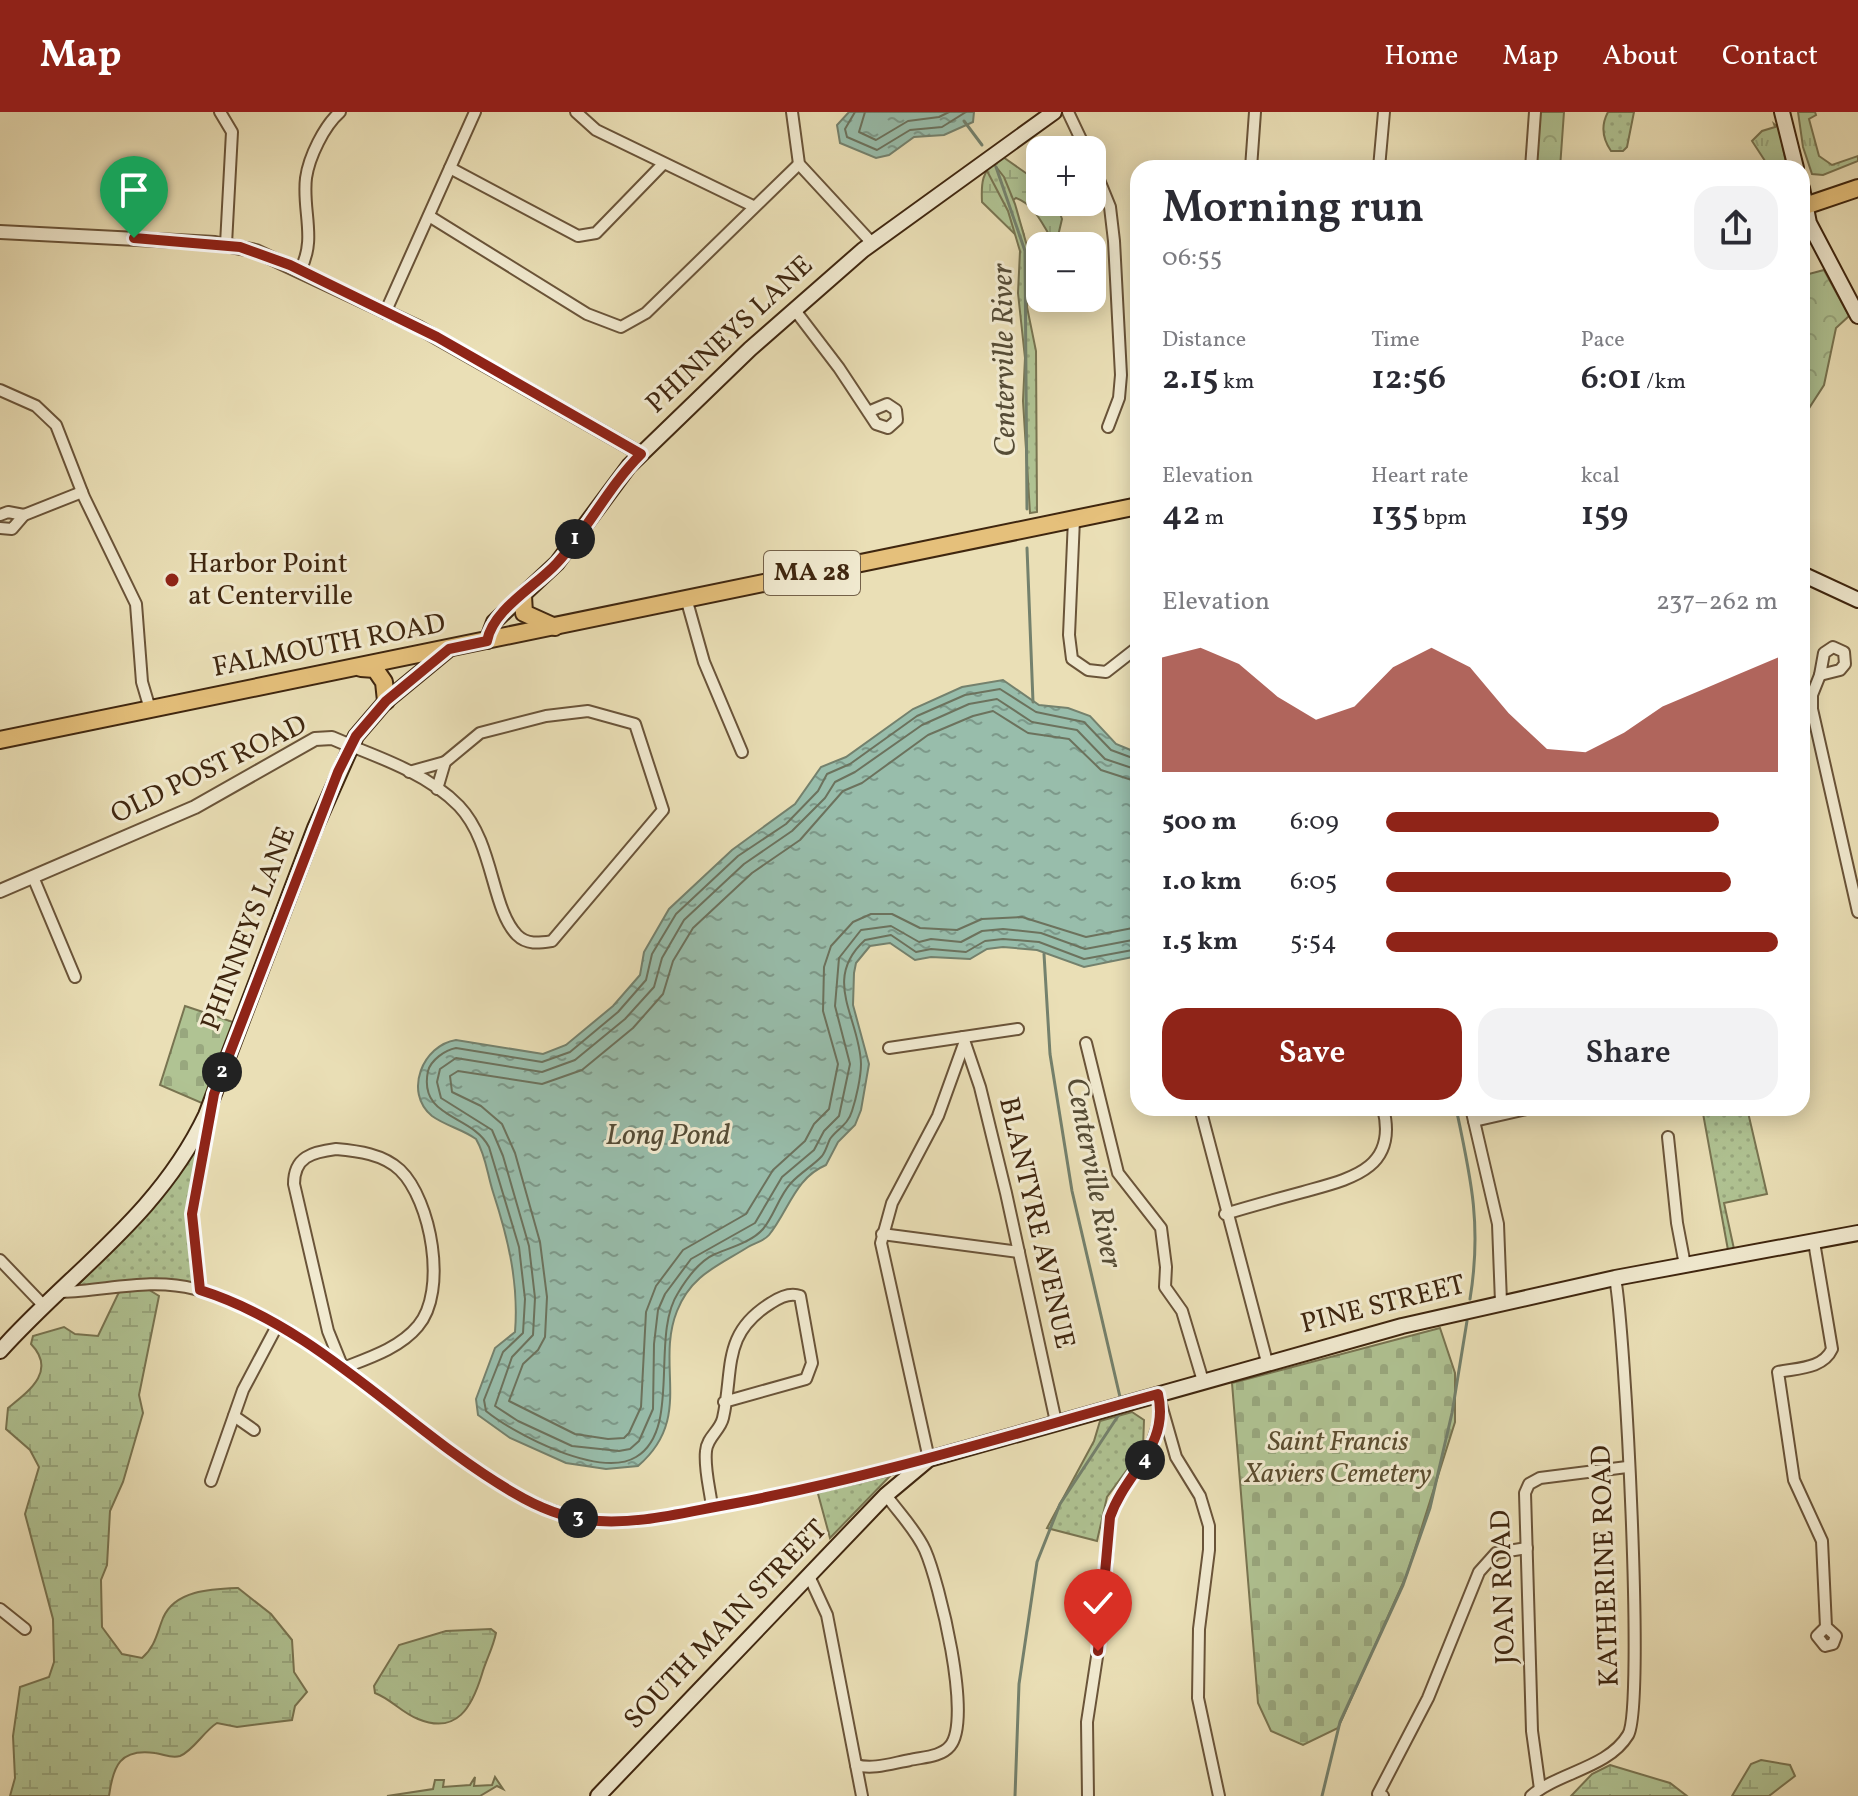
<!DOCTYPE html>
<meta charset="utf-8">
<style>
:root{--surface:#fff;--page:#f2f2f3;--text:#2b2b33;--muted:#7c7c81;--accent:#8f2418}
body{margin:0;font-family:Vollkorn,serif;background:var(--page);color:var(--text);height:100vh;display:flex;flex-direction:column;font-size:30px;white-space:nowrap}
*{box-sizing:border-box;margin:0}
p{font-size:26px;color:var(--muted)}
.icon{flex:none;width:44px;height:44px;fill:none;stroke:currentColor;stroke-width:2;stroke-linecap:round;stroke-linejoin:round}
.map{position:relative;flex:1;overflow:hidden}
.details{position:absolute;left:1130px;top:48px;width:680px;height:956px;display:flex;flex-direction:column;background:var(--surface);border-radius:24px;box-shadow:0 4px 20px #0003}
.details>*{flex:none}
.tools{position:absolute;left:1026px;top:24px;display:grid;gap:16px}
.tools a{display:grid;place-items:center;width:80px;height:80px;border-radius:16px;background:var(--surface);box-shadow:0 4px 20px #0003;font-size:40px}
.pin{position:absolute;display:grid;place-items:center;width:68px;height:68px;color:#fff;margin:-82px -34px;border-radius:50% 50% 50% 0;rotate:-45deg;box-shadow:0 0 8px #0007}
.pin .icon{rotate:45deg}
.km{position:absolute;width:40px;height:40px;margin:-20px;border-radius:50%;background:#222;color:#fff;font-size:22px;line-height:40px;text-align:center}
.round{display:grid;place-items:center;flex:none;width:84px;height:84px;border-radius:24px;background:var(--page)}
.overview{display:flex;align-items:center;justify-content:space-between;height:136px;padding:0 32px}
h1{font-size:44px;font-weight:600;line-height:60px}
.stats{display:grid;grid-template-columns:repeat(3,1fr);gap:12px;height:136px;padding:8px 32px}
.stats div{display:grid;align-content:center}
.stats b{font-size:34px;font-weight:600}
.stats small{font-size:22px;font-weight:400}
.stats p{font-size:22px}
.chart{height:224px;padding:16px 32px}
.chart p{display:flex;justify-content:space-between}
.chart svg{width:100%;height:144px;margin-top:8px;fill:var(--accent);opacity:.7}
.button{display:flex;gap:16px;margin-top:auto;padding:16px 32px}
.button a{flex:1;height:92px;border-radius:24px;background:var(--accent);color:#fff;font-size:32px;font-weight:600;line-height:92px;text-align:center}
.button a+a{background:var(--page);color:var(--text)}
ul{padding:0 32px;list-style:none;font-size:26px}
li{display:grid;grid-template-columns:128px 96px 1fr;align-items:center;height:60px}
li i{height:20px;border-radius:10px;background:var(--accent)}
header{display:flex;align-items:center;gap:48px;box-sizing:border-box;height:112px;padding:0 40px;background:var(--accent);color:#fff}
header strong{font-size:38px}
nav{display:flex;gap:44px;margin-inline-start:auto;font-size:28px}
.map>svg:first-child{display:block}
.grass{fill:url(#grass-tufts);stroke:#787451;stroke-width:2}
.forest{fill:url(#forest-crowns);stroke:#787451;stroke-width:2}
.wetland{fill:url(#wetland-marsh);stroke:#787451;stroke-width:2}
.cemetery{fill:url(#cemetery-stones);stroke:#787451;stroke-width:2}
.park{fill:url(#park-dots);stroke:#787451;stroke-width:2}
.water{fill:url(#water-ripples);stroke:#74816d;stroke-width:2}
.lines{fill:none;stroke-linecap:round;stroke-linejoin:round}
.shore{stroke:#6c725d;stroke-width:2}
.stream{stroke:#74816d;stroke-width:3}
.minor-casing{stroke:#6a5439;stroke-width:14}
.tertiary-casing{stroke:#6a5439;stroke-width:16}
.secondary-casing{stroke:#3f260f;stroke-width:18}
.primary-casing{stroke:#3f260f;stroke-width:20}
.minor{stroke:#f1ead0;stroke-width:10}
.tertiary{stroke:#f1ead0;stroke-width:12}
.secondary{stroke:#f1ead0;stroke-width:14}
.primary{stroke:#e5c07b;stroke-width:16}
.route-casing{stroke:#fff;stroke-width:16}
.route{stroke:#8f2418;stroke-width:10}
.poi-dot{fill:#8f2418;stroke:#f1ead0;stroke-width:3}
.labels{text-anchor:middle;dominant-baseline:central;stroke-width:6;stroke-linejoin:round;paint-order:stroke}
.shield{fill:#f1ead0;stroke:#746149;stroke-width:2}
.shield-label{font-size:26px;font-weight:bold;fill:#3f260f}
.street-label{font-size:28px;fill:#3f260f;stroke:#f1ead0}
.poi-label{font-size:28px;fill:#3f260f;stroke:#f1ead0;text-anchor:start}
.park-label{font-size:28px;font-style:italic;fill:#5b4d30;stroke:#f1ead0}
.water-label{font-size:30px;font-style:italic;fill:#554c36;stroke:#f1ead0}
</style>
<header>
<strong>Map</strong>
<nav><a>Home</a><a>Map</a><a>About</a><a>Contact</a></nav>
</header>
<div class="map">
<svg width="1858" height="1684" viewBox="0 0 1858 1684">
<defs>
<pattern id="grass-tufts" width="24" height="20" patternUnits="userSpaceOnUse" patternTransform="scale(2)"><rect width="24" height="20" fill="#b0c393"/><path d="M3 7l-1-3M5 7V3M7 7l1-3M15 17l-1-3M17 17v-4M19 17l1-3" fill="none" stroke="#98a77e"/></pattern>
<pattern id="forest-crowns" width="20" height="18" patternUnits="userSpaceOnUse" patternTransform="scale(2)"><rect width="20" height="18" fill="#b0c393"/><path d="M2 6a3 3 0 1 1 6 0M12 15a3 3 0 1 1 6 0" fill="none" stroke="#98a77e"/></pattern>
<pattern id="wetland-marsh" width="20" height="14" patternUnits="userSpaceOnUse" patternTransform="scale(2)"><rect width="20" height="14" fill="#b0c393"/><path d="M1 5h8M5 5V1M11 12h8M15 12V8" fill="none" stroke="#98a77e"/></pattern>
<pattern id="cemetery-stones" width="16" height="16" patternUnits="userSpaceOnUse" patternTransform="scale(2)"><rect width="16" height="16" fill="#b0c393"/><path d="M2 7V4a2 2 0 0 1 4 0v3zM10 15v-3a2 2 0 0 1 4 0v3z" fill="#98a77e"/></pattern>
<pattern id="park-dots" width="8" height="8" patternUnits="userSpaceOnUse" patternTransform="scale(2)"><rect width="8" height="8" fill="#b0c393"/><path d="M2 2h.1M6 6h.1" fill="none" stroke="#98a77e" stroke-width="1.8" stroke-linecap="round"/></pattern>
<pattern id="water-ripples" width="26" height="14" patternUnits="userSpaceOnUse" patternTransform="scale(2)"><rect width="26" height="14" fill="#98bdab"/><path d="M2 4q2-2 4 0t4 0M15 11q2-2 4 0t4 0" fill="none" stroke="#7d998a"/></pattern>
</defs>
<rect width="100%" height="100%" fill="#eadfb6"/>
<filter id="stains"><feTurbulence type="fractalNoise" baseFrequency=".0025" numOctaves="4"/><feColorMatrix values="0 0 0 0 .2 0 0 0 0 .09 0 0 0 0 .02 0 0 0 .5 -.17"/></filter>
<radialGradient id="worn" r=".72"><stop offset=".6" stop-color="#630" stop-opacity="0"/><stop offset="1" stop-color="#630" stop-opacity=".3"/></radialGradient>
<g class="grass">
<path d="M1798,0H1815L1816,3L1809,7L1819,44L1832,53L1858,44V49L1823,63L1812,62L1803,35Z"/>
<path d="M1774,12L1779,16L1787,56L1769,55L1752,29L1762,19L1775,15Z"/>
<path d="M475,1665L474,1674L492,1673L495,1665L503,1677L497,1674L480,1684H387L433,1677L435,1668H444L443,1675L470,1673Z"/>
</g>
<g class="forest">
<path d="M1540,0H1564L1560,56H1535Z"/>
<path d="M1824,158L1849,204L1836,216L1824,273L1802,307V160L1809,162Z"/>
</g>
<g class="wetland">
<path d="M1003,45L1040,71V90H1056L1062,107L1058,124H1050C1040,108 1034,93 1016,86L1012,89L1024,123L1019,126L982,90C981,70 982,61 997,46Z"/>
<path d="M146,1176L159,1184L139,1283L143,1301L123,1370L110,1399L107,1453L101,1468L102,1515L122,1542L142,1546C155,1535 157,1521 163,1506C175,1478 212,1477 238,1476L271,1502L292,1528L294,1560L307,1580L295,1594L292,1608L237,1615L217,1611C204,1619 193,1639 180,1644C171,1647 164,1642 155,1641C120,1636 113,1654 109,1684H10L15,1666L13,1624L20,1575L49,1565L54,1550L53,1507L25,1402L39,1355L30,1338L6,1317L8,1296C29,1279 57,1259 31,1232L33,1224L64,1215L75,1222L98,1224L120,1178Z"/>
<path d="M491,1517L496,1521C493,1536 486,1548 482,1562C472,1595 457,1623 418,1607C402,1601 391,1587 375,1581L374,1574L399,1533L446,1519Z"/>
<path d="M1761,1648L1790,1653L1795,1664L1769,1684H1732L1751,1652Z"/>
<path d="M1610,1653L1670,1671L1687,1684H1571L1592,1662Z"/>
</g>
<g class="cemetery">
<path d="M185,894L236,911L204,992L160,973Z"/>
<path d="M1440,1216L1455,1261V1310L1407,1462L1338,1616L1303,1633L1271,1619L1258,1591L1232,1271Z"/>
</g>
<g class="park">
<path d="M1608,0H1634L1627,35L1623,39H1611C1602,26 1601,13 1608,0Z"/>
<path d="M993,51L1004,65L1015,92L1031,148L1027,195L1036,239L1037,400L1030,401L1023,289L1025,246L1018,181L1020,139L1008,99L986,57Z"/>
<path d="M1702,996H1747L1767,1082L1724,1091L1734,1137L1728,1138Z"/>
<path d="M202,1021L187,1115L195,1172L149,1167L74,1177L119,1130Z"/>
<path d="M1132,1300L1144,1308L1143,1336L1107,1385L1097,1429L1047,1416L1094,1329L1100,1309Z"/>
<path d="M891,1363L830,1426L817,1378Z"/>
</g>
<g class="water">
<path d="M849,0H974L973,10L944,23L914,25L889,43L876,46L840,31L837,13Z"/>
<path d="M1003,568L1039,593L1068,596L1090,604L1116,632L1138,641V844L1084,855L1037,838L1003,835L987,837L970,847L931,845L915,848L890,831L870,834L856,851L854,861L853,893L869,952L861,998L855,1013L838,1030L826,1053C795,1066 789,1098 769,1123C764,1129 755,1131 748,1135C718,1154 691,1163 677,1199C655,1254 694,1306 638,1354L606,1357L566,1351L510,1326L478,1303L476,1287L495,1236L515,1220C519,1171 508,1126 493,1080C487,1061 486,1044 476,1027C462,1017 446,1014 432,1004C403,980 423,933 456,928L543,942L566,933L613,894L640,863L644,840L669,797L732,738L795,692L821,655L846,645L913,597L962,575Z"/>
</g>
<g class="lines">
<g class="shore">
<path d="M855,0L845,17L847,25L877,38L910,18L942,15L966,0"/>
<path d="M865,0L859,20L876,28L908,9L939,5L949,0"/>
<path d="M1138,648L1111,638L1084,610L1036,600L1000,577L965,583L917,604L850,652L827,662L818,679L786,712L738,744L676,802L652,842L646,868L618,900L570,940L542,950L456,936C445,938 431,948 428,959C418,1007 472,1002 489,1035L519,1135L525,1187L523,1221L503,1240L484,1288L486,1299C514,1322 600,1367 636,1345C682,1318 650,1224 678,1181C687,1166 699,1149 715,1142C729,1136 752,1130 763,1117C774,1104 779,1084 791,1071C800,1061 814,1053 822,1044C826,1039 827,1033 830,1027C837,1017 848,1013 852,999C856,987 861,965 861,952C860,906 821,868 865,828L891,823L916,840L931,837L966,840L985,829L1003,827L1039,830L1084,847L1138,837"/>
<path d="M1138,658L1105,647L1077,618L1032,610L997,587L969,592L922,613L855,660L835,670L825,686L792,719L744,752L684,808L662,846L654,875L625,907L575,948L542,960L456,946L440,957L437,970L441,986L492,1018L503,1044L529,1134L535,1186L533,1223L512,1245L495,1294L518,1309L572,1334L619,1339L630,1337L639,1329L653,1297L654,1232L658,1198L665,1182L691,1147L755,1111L782,1065L814,1038L824,1019L839,1004L850,952L835,894L839,846L861,818L891,814L919,830L931,827L961,830L982,819L1003,817L1041,821L1085,837L1138,827"/>
<path d="M1138,670L1101,658L1069,627L1028,621L993,599L973,604L928,623L862,671L843,679L800,728L752,761L693,816L673,849L663,882L633,916L582,958L542,972L458,959L450,964L452,980L481,994L502,1012L515,1041L540,1130L547,1185L545,1225L538,1238L523,1252L509,1289L575,1322L608,1327L624,1326L629,1321L641,1295L646,1200L656,1174L683,1138L746,1102L773,1058L805,1029L814,1012L829,997L838,952L823,899L824,855L831,834L853,810L871,802H892L920,816L957,818L982,807L1022,805L1086,825L1138,815"/>
</g>
<g class="stream">
<path d="M964,9L982,33"/>
<path d="M996,55L1025,139L1027,397"/>
<path d="M1027,436L1033,590"/>
<path d="M1044,842L1050,942L1072,1079L1120,1285"/>
<path d="M1456,996C1471,1066 1482,1114 1470,1187"/>
<path d="M1015,1684L1019,1572L1037,1450L1060,1392L1118,1304"/>
<path d="M1322,1684L1340,1610L1403,1473L1430,1396L1452,1301L1467,1209"/>
</g>
<g class="minor-casing">
<g id="minor">
<path d="M220,0L232,20L226,132"/>
<path d="M576,0L596,18L753,94"/>
<path d="M792,0L799,52L872,131"/>
<path d="M1068,0L1086,38"/>
<path d="M1092,51L1110,95L1114,129L1121,263L1119,286L1108,315"/>
<path d="M450,56L578,124L596,121L663,52"/>
<path d="M1251,56L1255,0"/>
<path d="M1379,56L1384,0"/>
<path d="M1531,56L1535,0"/>
<path d="M429,104L587,202L621,215L646,201L799,52"/>
<path d="M300,158C317,128 302,98 306,66C309,45 324,14 340,0"/>
<path d="M794,197L839,256L876,312L888,316L897,308L896,298L887,292L868,300"/>
<path d="M385,201L475,0"/>
<path d="M0,278L36,294L56,313L84,385L136,492L142,570L150,597"/>
<path d="M0,403L8,400L24,403"/>
<path d="M1074,407L1069,523L1072,547L1088,558L1106,560L1138,535"/>
<path d="M0,416L12,417L24,403L82,380"/>
<path d="M686,486L704,550L742,640"/>
<path d="M1833,535L1844,540L1845,552L1840,558L1820,563L1824,541Z"/>
<path d="M1820,563L1812,583V597L1858,800"/>
<path d="M351,634C387,648 431,665 459,694C494,731 491,796 517,823C527,833 539,831 552,829L663,698L635,612L588,599L546,604L480,621L445,650L437,677"/>
<path d="M409,660L445,650"/>
<path d="M33,765L75,865"/>
<path d="M963,925L980,975L1006,1081L1056,1310"/>
<path d="M1086,931L1118,1061L1161,1116L1166,1155L1165,1175L1182,1199L1203,1269"/>
<path d="M889,936L1018,917"/>
<path d="M1200,996L1267,1250"/>
<path d="M1471,996L1498,1112L1501,1190"/>
<path d="M1474,1009L1531,996"/>
<path d="M1668,1025L1677,1111L1685,1153"/>
<path d="M336,1037C358,1039 383,1042 400,1058C431,1088 448,1179 418,1214C400,1236 369,1246 343,1256L328,1219L294,1072C294,1045 312,1040 336,1037Z"/>
<path d="M1225,1102C1251,1094 1277,1087 1303,1080C1349,1067 1399,1058 1383,996"/>
<path d="M882,1122L1019,1140"/>
<path d="M1814,1130L1832,1237C1823,1257 1797,1256 1778,1260L1794,1368L1822,1429L1826,1515L1836,1524L1833,1532L1825,1534L1817,1524L1826,1515"/>
<path d="M0,1148L45,1195"/>
<path d="M200,1178L192,1102L210,1003"/>
<path d="M62,1180C106,1179 150,1165 195,1177C292,1203 371,1280 450,1338C490,1368 533,1398 583,1407C624,1415 670,1403 710,1396C784,1382 857,1367 929,1347L881,1131L892,1091L938,1004L964,932"/>
<path d="M1158,1282L1176,1345L1200,1384L1209,1414V1438L1199,1517L1198,1586L1219,1684"/>
<path d="M234,1304L254,1318"/>
<path d="M211,1369L243,1278L277,1214"/>
<path d="M712,1395C710,1377 704,1357 706,1339C707,1325 720,1319 723,1306C734,1257 721,1222 771,1191C780,1185 790,1180 800,1184L812,1251L806,1267L724,1290"/>
<path d="M809,1464L827,1503L862,1684"/>
<path d="M0,1497L25,1517"/>
<path d="M856,1653C873,1658 893,1651 910,1648C923,1645 941,1645 950,1634C973,1607 939,1470 925,1438C916,1418 899,1401 886,1383"/>
<path d="M1540,1677L1532,1619L1525,1381L1529,1372L1540,1366L1627,1355"/>
<path d="M1088,1684L1087,1610L1102,1512L1110,1405L1118,1386L1149,1341L1162,1301"/>
<path d="M1383,1684L1378,1682L1428,1586L1479,1460L1496,1441L1527,1436"/>
<path d="M1531,1684C1559,1660 1608,1656 1628,1623C1645,1596 1625,1216 1615,1166"/>
</g>
</g>
<g class="tertiary-casing">
<g id="tertiary">
<path d="M0,120L215,131L256,139L418,215L641,342"/>
<path d="M0,779L195,695L315,627L332,626L351,634"/>
</g>
</g>
<g class="secondary-casing">
<g id="secondary">
<path d="M1782,0L1796,56"/>
<path d="M1802,76L1809,111L1858,204"/>
<path d="M1802,462L1858,488"/>
<path d="M487,529L494,510L557,451L629,354L750,237L863,138L1054,0"/>
<path d="M0,1239C72,1159 158,1104 206,1003L315,716L356,624L386,589L449,537"/>
<path d="M598,1684L886,1383L929,1347L1402,1214L1615,1166L1858,1121"/>
</g>
</g>
<g class="primary-casing">
<g id="primary">
<path d="M1802,95L1858,76"/>
<path d="M523,484L524,501L555,515"/>
<path d="M361,556L375,557L384,570L386,589"/>
<path d="M0,628L1138,394"/>
</g>
</g>
<use href="#minor" class="minor"/>
<use href="#tertiary" class="tertiary"/>
<use href="#secondary" class="secondary"/>
<use href="#primary" class="primary"/>
</g>
<g class="lines">
<g class="route-casing">
<path id="route" d="M134,126L240,135L290,153L437,225L641,342C608,375 588,417 557,451C535,475 493,497 487,529L449,537L386,589L356,624L338,660L214,982L192,1102L200,1178C321,1216 407,1319 514,1381C536,1394 562,1405 587,1408C635,1414 685,1400 731,1392C876,1365 1016,1321 1158,1282C1170,1335 1126,1359 1110,1405L1098,1539"/>
</g>
<use href="#route" class="route"/>
</g>
<circle class="poi-dot" cx="172" cy="468" r="8"/>
<g class="labels">
<rect class="shield" x="764" y="439" width="96" height="44" rx="6"/>
<g class="shield-label">
<text x="812" y="461">MA 28</text>
</g>
<g class="street-label">
<text transform="translate(730 223) rotate(-43)">PHINNEYS LANE</text>
<text transform="translate(329 534) rotate(-11)">FALMOUTH ROAD</text>
<text transform="translate(209 658) rotate(-26)">OLD POST ROAD</text>
<text transform="translate(249 817) rotate(-69)">PHINNEYS LANE</text>
<text transform="translate(1036 1111) rotate(77)">BLANTYRE AVENUE</text>
<text transform="translate(1383 1193) rotate(-14)">PINE STREET</text>
<text transform="translate(1606 1454) rotate(-92)">KATHERINE ROAD</text>
<text transform="translate(1504 1475) rotate(-92)">JOAN ROAD</text>
<text transform="translate(726 1513) rotate(-46)">SOUTH MAIN STREET</text>
</g>
<g class="poi-label">
<text x="188" y="452">Harbor Point<tspan x="188" dy="32">at Centerville</tspan></text>
</g>
<g class="park-label">
<text x="1338" y="1330">Saint Francis<tspan x="1338" dy="32">Xaviers Cemetery</tspan></text>
</g>
<g class="water-label">
<text transform="translate(1005 248) rotate(-91)">Centerville River</text>
<text x="668" y="1024">Long Pond</text>
<text transform="translate(1093 1061) rotate(79)">Centerville River</text>
</g>
</g>
<rect width="100%" height="100%" filter="url(#stains)"/>
<rect width="100%" height="100%" fill="url(#worn)"/>
</svg>
<div class="tools">
<a>+</a>
<a>−</a>
</div>
<div class="pin" style="left:134px;top:126px;background:#1e9e55"><svg class="icon" aria-label="arrive" viewBox="0 0 24 24"><path d="M6 21V4h12l-3 4 3 4H6"/></svg></div>
<div class="pin" style="left:1098px;top:1539px;background:#d93025"><svg class="icon" aria-label="check" viewBox="0 0 24 24"><path d="M5 12l5 5 9-10"/></svg></div>
<b class="km" style="left:575px;top:427px">1</b>
<b class="km" style="left:222px;top:960px">2</b>
<b class="km" style="left:578px;top:1406px">3</b>
<b class="km" style="left:1145px;top:1348px">4</b>
<section class="details">
<div class="overview"><div><h1>Morning run</h1><p>06:55</p></div><a class="round"><svg class="icon" aria-label="share" viewBox="0 0 24 24"><path d="M12 15V3M7 8l5-5 5 5M5 13v7h14v-7"/></svg></a></div>
<div class="stats">
<div><p>Distance</p><b>2.15<small> km</small></b></div>
<div><p>Time</p><b>12:56</b></div>
<div><p>Pace</p><b>6:01<small> /km</small></b></div>
</div>
<div class="stats">
<div><p>Elevation</p><b>42<small> m</small></b></div>
<div><p>Heart rate</p><b>135<small> bpm</small></b></div>
<div><p>kcal</p><b>159</b></div>
</div>
<div class="chart"><p><span>Elevation</span>237–262 m</p>
<svg viewBox="0 0 160 44" preserveAspectRatio="none"><path d="M0 44V9L10 6L20 11L30 21L40 28L50 24L60 12L70 6L80 12L90 26L100 37L110 38L120 32L130 24L140 19L150 14L160 9V44z"/></svg>
</div>
<ul>
<li><b>500 m</b>6:09<i style="width:85%"></i></li>
<li><b>1.0 km</b>6:05<i style="width:88%"></i></li>
<li><b>1.5 km</b>5:54<i style="width:100%"></i></li>
</ul>
<div class="button"><a>Save</a><a>Share</a></div>
</section>
</div>
